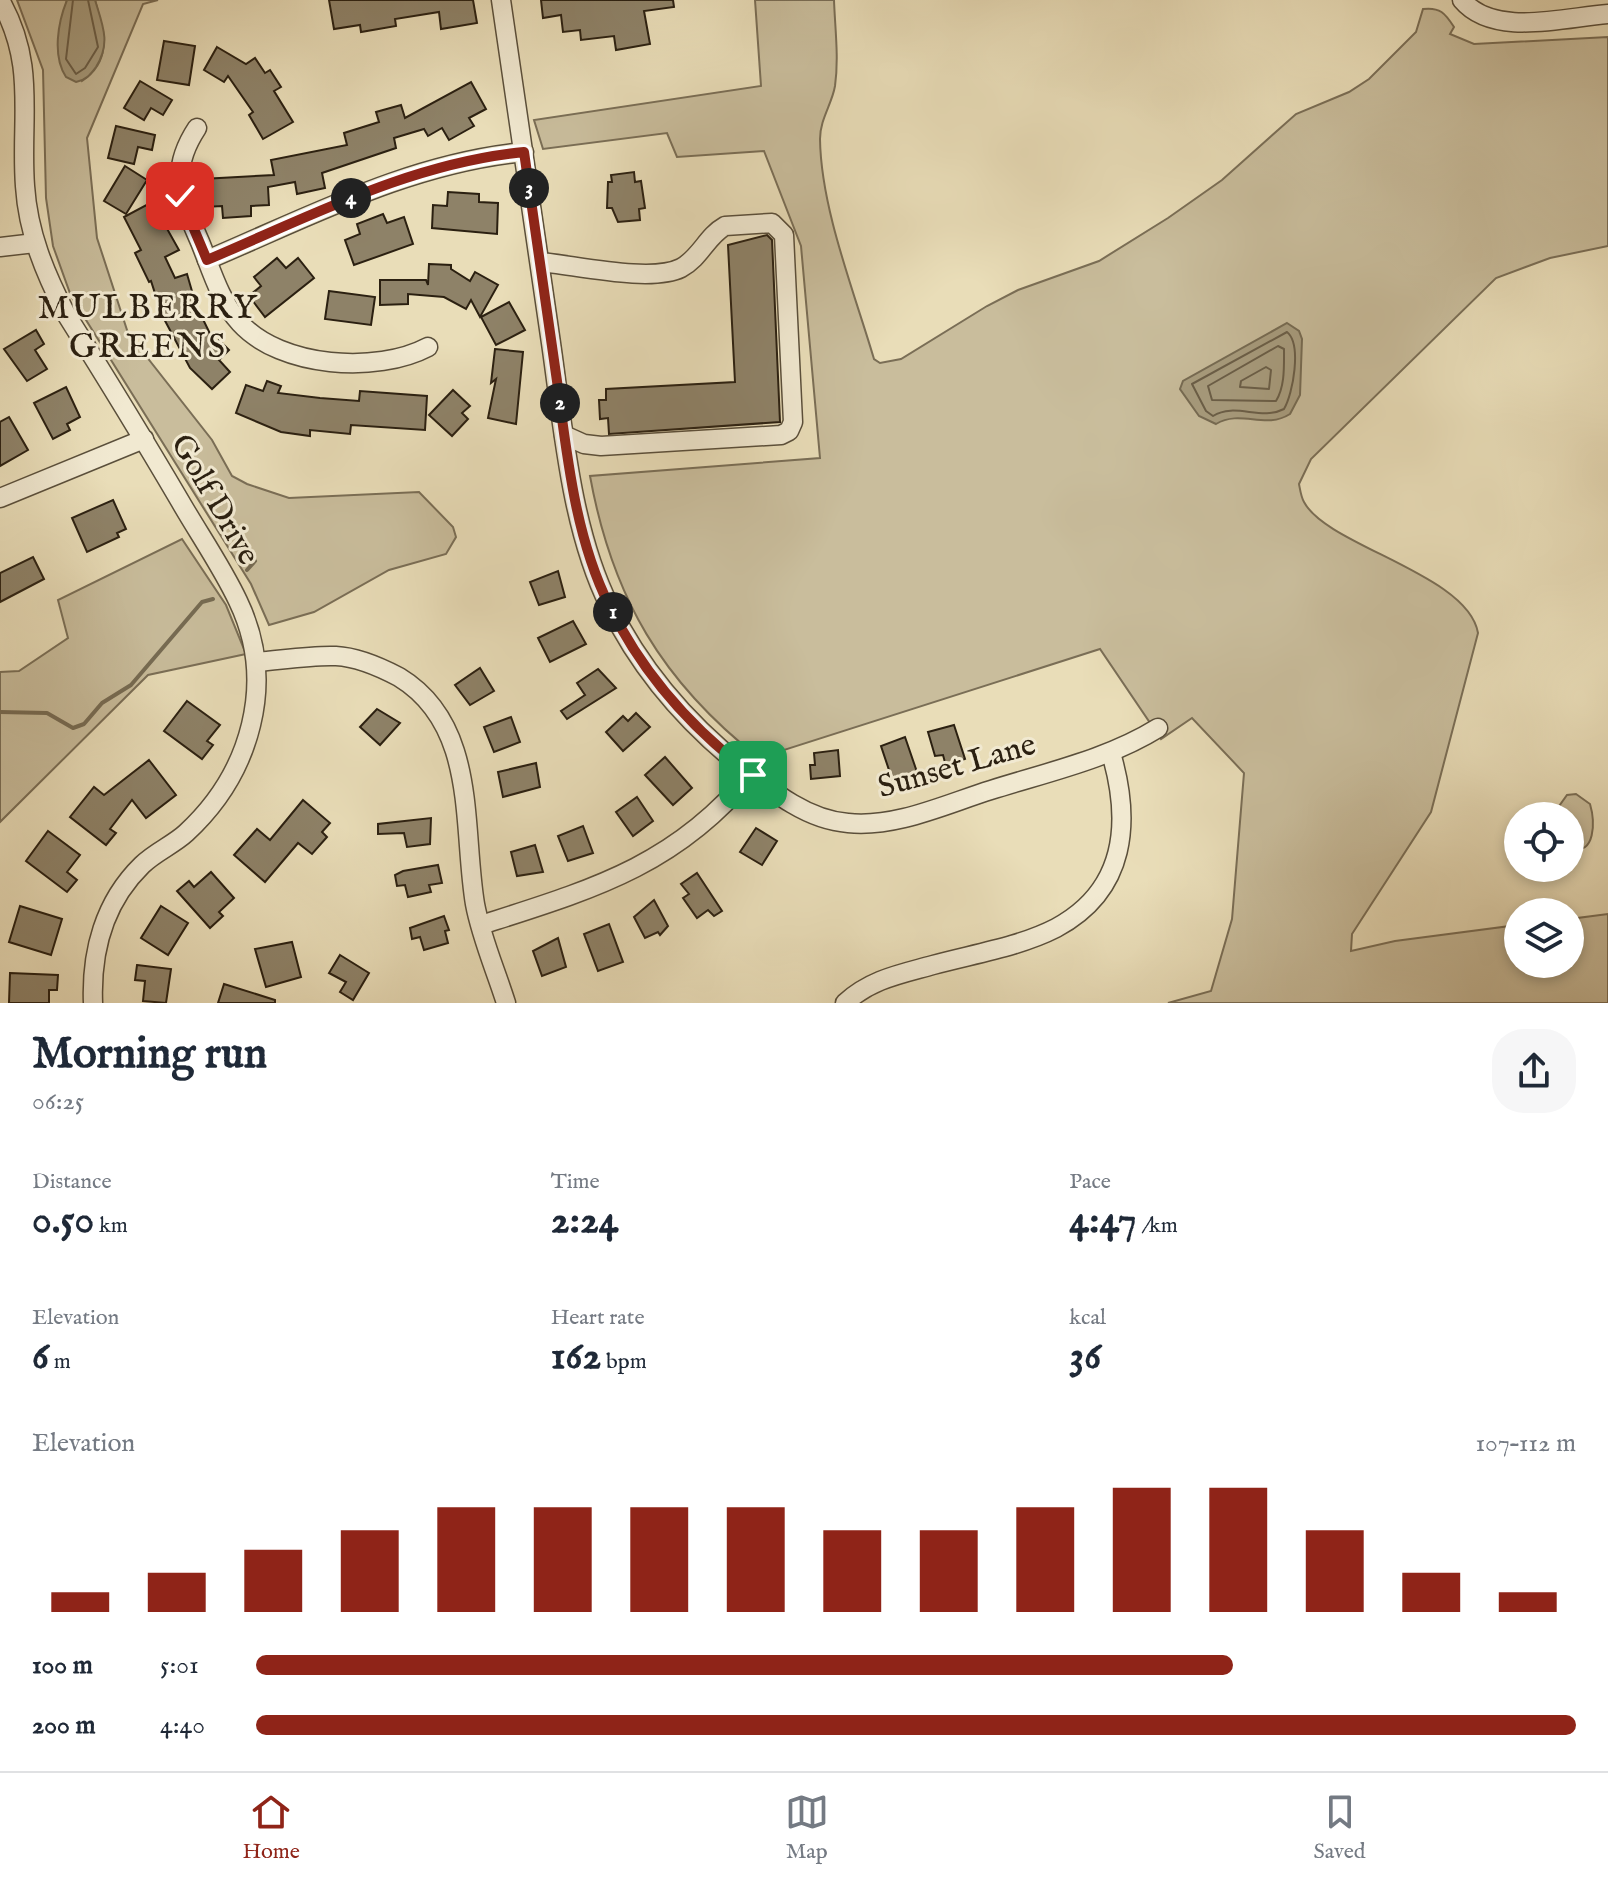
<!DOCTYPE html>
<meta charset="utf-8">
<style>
:root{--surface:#fff;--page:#f6f6f7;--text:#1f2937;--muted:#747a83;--line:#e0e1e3;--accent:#8f2418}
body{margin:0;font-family:"IM FELL English",serif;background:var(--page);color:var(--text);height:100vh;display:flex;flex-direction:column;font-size:30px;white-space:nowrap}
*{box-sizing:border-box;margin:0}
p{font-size:26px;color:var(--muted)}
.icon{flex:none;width:44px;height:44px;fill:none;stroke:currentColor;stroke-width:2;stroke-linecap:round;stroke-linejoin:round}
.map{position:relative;height:1003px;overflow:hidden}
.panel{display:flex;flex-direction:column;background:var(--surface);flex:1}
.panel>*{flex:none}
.controls{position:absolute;left:1504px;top:802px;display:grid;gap:16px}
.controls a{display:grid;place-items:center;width:80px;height:80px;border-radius:50%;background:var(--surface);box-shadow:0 4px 12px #0003;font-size:40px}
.pin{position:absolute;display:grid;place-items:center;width:68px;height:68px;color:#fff;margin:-34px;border-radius:16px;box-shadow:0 4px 12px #0006}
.km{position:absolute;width:40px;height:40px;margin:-20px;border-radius:50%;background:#222;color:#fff;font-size:22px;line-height:40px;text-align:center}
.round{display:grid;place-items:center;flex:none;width:84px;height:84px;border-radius:32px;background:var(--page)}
.overview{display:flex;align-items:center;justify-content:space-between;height:136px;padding:0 32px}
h1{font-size:44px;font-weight:700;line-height:60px}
.metrics{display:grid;grid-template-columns:repeat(3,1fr);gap:12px;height:136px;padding:8px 32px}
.metrics div{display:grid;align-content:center}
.metrics b{font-size:40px;font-weight:700}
.metrics small{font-size:22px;font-weight:400}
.metrics p{font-size:22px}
.chart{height:224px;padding:16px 32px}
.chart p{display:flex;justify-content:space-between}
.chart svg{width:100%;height:144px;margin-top:8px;stroke:var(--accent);stroke-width:6}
ul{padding:0 32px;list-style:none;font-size:26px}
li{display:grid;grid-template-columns:128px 96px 1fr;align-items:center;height:60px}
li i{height:20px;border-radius:10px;background:var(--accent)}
.menu{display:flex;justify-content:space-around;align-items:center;height:112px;border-top:2px solid var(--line);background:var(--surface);font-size:22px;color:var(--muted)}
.menu a{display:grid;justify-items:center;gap:4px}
.menu .on{color:var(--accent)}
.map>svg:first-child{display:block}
.green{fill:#c9bd9c;stroke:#7a6e56;stroke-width:2}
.water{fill:#a89d7f;stroke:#766b53;stroke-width:2}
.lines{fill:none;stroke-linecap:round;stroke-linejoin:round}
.shore{stroke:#6a5e48;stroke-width:2}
.stream{stroke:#766b53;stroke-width:4}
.building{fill:#8e8268;stroke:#2b2011;stroke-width:2}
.minor-casing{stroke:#5a4f3b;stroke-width:21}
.minor{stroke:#f1e9d1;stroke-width:18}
.route-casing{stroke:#fff;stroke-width:16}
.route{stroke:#8f2418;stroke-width:10}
.labels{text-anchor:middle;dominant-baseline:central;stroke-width:6;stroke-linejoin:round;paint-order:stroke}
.street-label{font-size:32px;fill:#2b2011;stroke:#f1e9d1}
.neighbourhood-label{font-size:34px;letter-spacing:2px;fill:#2b2011;stroke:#f1e9d1}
</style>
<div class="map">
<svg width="1608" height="1003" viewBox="0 0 1608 1003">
<rect width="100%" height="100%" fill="#e9ddb8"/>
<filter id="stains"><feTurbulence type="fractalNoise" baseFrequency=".0025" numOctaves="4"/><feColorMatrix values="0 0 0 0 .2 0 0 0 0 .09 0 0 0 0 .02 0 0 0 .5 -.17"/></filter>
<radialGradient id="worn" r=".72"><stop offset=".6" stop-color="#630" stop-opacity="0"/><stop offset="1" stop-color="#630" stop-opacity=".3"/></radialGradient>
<g class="green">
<path d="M17,0H67L59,35L82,81C114,59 103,31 95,0H158L143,4L87,138L97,238L128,333L212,440L232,476L247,484L289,498L419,492L453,527L456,537L446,554L389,570L314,612L269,625L251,584L71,296L53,246L46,198L43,70Z"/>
<path d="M755,0H834C835,29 839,57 835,86C832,104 820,119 820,139C821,209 854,291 874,359L880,363L901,359L987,306L1018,290L1099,261L1168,218L1222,180L1296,114L1349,92L1369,79L1416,32L1423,9C1440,7 1445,13 1454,27L1450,34L1474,44L1608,37V246L1550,258L1496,278L1311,459L1299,484C1300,489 1301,497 1304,502C1327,546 1468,574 1478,633L1431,812L1352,934L1351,951L1395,941L1518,925V964H1570V919L1608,914V1003H1168L1211,991L1232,919L1244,773L1192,718L1161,739L1100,649L759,758C662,682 612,597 590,476L820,458L801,246L764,151L677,157L667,133L543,149L534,120L761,86Z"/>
<path d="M182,539L226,605L246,654L148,675L0,822V672L19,671L68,638L58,600Z"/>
<path d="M1576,794L1590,804C1595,821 1596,856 1570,849V816H1552L1567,795Z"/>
</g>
<g class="water">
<path d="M67,0H95C103,26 111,43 96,67C90,75 86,80 76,82L66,77C52,56 58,22 67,0Z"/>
<path d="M1287,323L1299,331L1302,339L1300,395L1290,414C1265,430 1241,409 1216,424L1199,416L1180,389L1183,381Z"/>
</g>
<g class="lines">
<g class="shore">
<path d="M73,0L66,59L76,74L85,68L98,47L88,0"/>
<path d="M1287,332C1302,344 1293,394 1284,409C1261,421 1235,402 1213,416L1206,411L1192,384Z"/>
<path d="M1278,346L1284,349C1284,367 1285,386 1276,401L1212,400L1208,386Z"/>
<path d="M1266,367L1271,370L1269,389L1240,387L1241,381Z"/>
</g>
<g class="stream">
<path d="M247,570L255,561"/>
<path d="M0,712L47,713L73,728L84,724L102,703L131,685L202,602L213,599"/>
</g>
</g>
<g class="building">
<path d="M329,0H473L477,23L441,29L439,12L395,19L396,26L361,32L360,25L334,29Z"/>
<path d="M541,0H673L674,7L644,11L650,44L616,50L614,36L581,40L580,30L563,32L561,15L543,18Z"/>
<path d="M164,41L195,46L189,85L157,80Z"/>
<path d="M217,47L246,64L255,58L265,73L270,70L281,87L274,91L293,122L263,139L249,115L253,112L228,76L224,82L204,70Z"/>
<path d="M140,81L172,100L163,115L151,108L144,120L124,108Z"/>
<path d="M471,82L486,109L469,118L474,126L449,140L442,128L428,136L424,129L394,138L396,148L322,173L325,188L297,194L295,182L268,187L269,205L251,206V216L223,218L222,206L204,207L202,179L274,175L271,160L347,145L344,133L379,122L376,112L401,105L405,118Z"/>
<path d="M116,126L155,135L152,150L138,147L134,164L108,158Z"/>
<path d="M125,166L147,180L126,214L104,201Z"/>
<path d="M634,172L635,182L641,181L645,208L639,209L640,220L618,222L612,208H607L608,182H612L611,175Z"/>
<path d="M448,192L479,194V202L498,203L497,234L432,228L433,205L447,206Z"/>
<path d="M152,202L179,250L165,257L175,278L187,274L196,305L215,344L219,340L229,350L219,360L230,372L212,389L190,368L162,315L151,281L149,282L135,253L141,250L124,217Z"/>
<path d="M383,214L387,223L404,217L413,244L354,265L345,240L360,234L357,224Z"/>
<path d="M767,235L772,240L780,422L609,434L608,418L600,419L599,400H606V389L735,382L728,245Z"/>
<path d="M277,258L286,268L298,258L314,278L265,317L249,296L261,286L254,277Z"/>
<path d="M429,264L451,265V269L470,281L475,272L498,285L480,317L471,300L466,309L444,297L408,294V304L380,305V280H426L428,285Z"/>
<path d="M329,291L375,297L371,325L325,319Z"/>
<path d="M509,302L525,330L496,345L481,317Z"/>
<path d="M36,330L44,344L35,350L47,369L27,381L4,349Z"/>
<path d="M495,349L523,352L516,424L488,418L496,379L491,383Z"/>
<path d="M267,381L281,386L278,393L320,398L359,401L360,391L427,396L425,430L351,425L350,434L310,430V436L281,432L236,413L246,385L263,391Z"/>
<path d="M66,387L80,417L67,424L70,430L53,439L34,403Z"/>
<path d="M453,390L470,406L462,413L468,419L452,436L429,415Z"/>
<path d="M9,417L28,450L0,466V422Z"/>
<path d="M113,500L126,529L117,533L119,537L87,552L72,518Z"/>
<path d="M33,557L44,579L0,602V573Z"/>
<path d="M558,571L565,597L539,605L530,582Z"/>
<path d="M573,621L586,644L550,662L538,638Z"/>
<path d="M480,668L494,691L470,705L455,685Z"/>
<path d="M598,669L616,688L567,719L561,711L585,695L577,683Z"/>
<path d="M187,701L220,725L207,741L213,745L202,759L164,731Z"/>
<path d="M377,709L400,723L380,745L360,727Z"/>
<path d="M636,713L650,727L623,751L606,732L623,716L628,721Z"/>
<path d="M511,717L520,742L494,752L484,727Z"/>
<path d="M954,725L965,759L946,766L943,755L935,756L928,732Z"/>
<path d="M905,737L918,775L893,782L881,746Z"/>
<path d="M838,750L840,776L811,779L810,765H815L814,753Z"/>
<path d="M665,757L692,788L673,805L645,775Z"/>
<path d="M149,760L176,795L146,818L132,800L110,829L116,833L106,845L70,817L94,787L104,795Z"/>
<path d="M536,763L540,787L503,797L498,772Z"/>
<path d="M637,797L653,821L633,836L616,812Z"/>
<path d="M303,800L330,823L322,832L327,837L312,854L298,843L265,882L234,855L257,829L270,840Z"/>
<path d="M431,818L430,844L407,847L404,833L378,834V824Z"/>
<path d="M583,826L593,853L568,861L558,836Z"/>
<path d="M756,828L777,841L762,865L740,852Z"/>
<path d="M48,831L80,855L67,872L77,880L67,892L26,861Z"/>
<path d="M535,845L543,872L517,876L511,852Z"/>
<path d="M438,865L442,883L429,885L431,892L408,897L405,885L397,886L395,875L403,871Z"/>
<path d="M211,872L234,898L219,912L223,916L210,928L177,891L189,881L194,887Z"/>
<path d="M697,873L722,911L714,916L708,910L697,918L683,898L689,894L681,884Z"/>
<path d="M654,900L668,926L660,935L658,932L645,938L634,917Z"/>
<path d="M20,906L62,919L51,955L9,942Z"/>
<path d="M161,906L188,923L168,955L141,938Z"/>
<path d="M444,916L449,930L445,931L448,943L424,950L420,937L412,939L410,928Z"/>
<path d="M609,924L623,962L598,971L584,934Z"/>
<path d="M558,938L566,967L542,976L533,951Z"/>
<path d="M292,942L301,977L266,987L255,949Z"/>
<path d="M340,955L369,973L353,1000L340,992L346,982L329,973Z"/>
<path d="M137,965L171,969L166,1003L143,1001L145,981L135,980Z"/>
<path d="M10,973L58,975L57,990H49V1003H9Z"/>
<path d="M224,984L275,1000V1003H218Z"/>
</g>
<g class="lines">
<g class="minor-casing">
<g id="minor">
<path d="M0,0C37,65 20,118 25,186C28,233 45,273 66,314C105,376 143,438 180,501C199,534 222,567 238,601C277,682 251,773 186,833C173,845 155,852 142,865C104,902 91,952 93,1003"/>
<path d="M501,0C518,114 535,228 551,343C563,426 571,529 609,605C640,669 687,723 742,767C773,792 807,820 848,823C896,828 946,804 991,790C1048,772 1108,759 1158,728"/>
<path d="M1462,0C1494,38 1565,17 1608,14"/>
<path d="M197,128C168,172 181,198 200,242C211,269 220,301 240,323C281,368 377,374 428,347"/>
<path d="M0,247L35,243"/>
<path d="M207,260C311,216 410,163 524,152"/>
<path d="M540,262C575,265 651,283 681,268C700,258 707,236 725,226L772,223L784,235L793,422L789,431L781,435L601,446L584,444L564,435"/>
<path d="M0,498L144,439"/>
<path d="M257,662C282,660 310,655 336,656C357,657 380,667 399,677C478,725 462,826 475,904C481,937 496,971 506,1003"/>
<path d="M481,925C590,890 676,866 751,774"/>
<path d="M845,1003C871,979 901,974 933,965C973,954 1019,947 1056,928C1127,890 1131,821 1111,753"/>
</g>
</g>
<use href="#minor" class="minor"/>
</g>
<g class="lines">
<g class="route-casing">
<path id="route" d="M180,196L207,260C311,216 411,163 524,152C535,228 546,304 557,381C567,455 575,537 609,605C642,673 693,730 753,775"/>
</g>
<use href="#route" class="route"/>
</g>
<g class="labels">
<g class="street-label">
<text transform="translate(214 500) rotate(60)">Golf Drive</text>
<text transform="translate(957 767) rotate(-16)">Sunset Lane</text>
</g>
<g class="neighbourhood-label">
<text x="148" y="308">MULBERRY<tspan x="148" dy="39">GREENS</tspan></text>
</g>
</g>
<rect width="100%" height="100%" filter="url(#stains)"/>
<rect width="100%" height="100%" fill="url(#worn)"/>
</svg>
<div class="controls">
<a><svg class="icon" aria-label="locate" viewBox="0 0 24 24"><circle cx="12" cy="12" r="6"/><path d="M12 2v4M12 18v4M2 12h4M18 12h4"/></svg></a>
<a><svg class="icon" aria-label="layers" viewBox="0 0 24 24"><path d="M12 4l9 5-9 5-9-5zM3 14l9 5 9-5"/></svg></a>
</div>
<div class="pin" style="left:753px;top:775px;background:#1e9e55"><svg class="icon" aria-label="arrive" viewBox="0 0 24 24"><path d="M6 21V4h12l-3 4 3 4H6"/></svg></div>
<div class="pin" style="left:180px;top:196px;background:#d93025"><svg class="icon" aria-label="check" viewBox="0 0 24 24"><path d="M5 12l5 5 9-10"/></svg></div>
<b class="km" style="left:613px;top:612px">1</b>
<b class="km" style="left:560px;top:403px">2</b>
<b class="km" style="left:529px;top:188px">3</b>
<b class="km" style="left:351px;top:198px">4</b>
</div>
<section class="panel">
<div class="overview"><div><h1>Morning run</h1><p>06:25</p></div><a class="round"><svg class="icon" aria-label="share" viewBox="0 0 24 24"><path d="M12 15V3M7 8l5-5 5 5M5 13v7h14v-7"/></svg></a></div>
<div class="metrics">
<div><p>Distance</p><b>0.50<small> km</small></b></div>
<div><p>Time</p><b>2:24</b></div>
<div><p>Pace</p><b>4:47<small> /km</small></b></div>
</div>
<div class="metrics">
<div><p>Elevation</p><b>6<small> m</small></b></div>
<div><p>Heart rate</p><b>162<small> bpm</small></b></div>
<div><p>kcal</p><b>36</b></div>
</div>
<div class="chart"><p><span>Elevation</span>107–112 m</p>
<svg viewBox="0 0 160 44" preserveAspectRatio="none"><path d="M5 44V38M15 44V32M25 44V25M35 44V19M45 44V12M55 44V12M65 44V12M75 44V12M85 44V19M95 44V19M105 44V12M115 44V6M125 44V6M135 44V19M145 44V32M155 44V38"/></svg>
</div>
<ul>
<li><b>100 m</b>5:01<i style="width:74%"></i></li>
<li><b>200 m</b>4:40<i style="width:100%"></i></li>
</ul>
</section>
<nav class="menu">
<a class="on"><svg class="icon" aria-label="home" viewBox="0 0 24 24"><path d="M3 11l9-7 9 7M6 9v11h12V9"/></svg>Home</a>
<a><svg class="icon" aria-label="map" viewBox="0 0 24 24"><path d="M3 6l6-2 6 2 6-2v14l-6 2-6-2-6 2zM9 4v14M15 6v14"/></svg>Map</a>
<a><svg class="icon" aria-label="saved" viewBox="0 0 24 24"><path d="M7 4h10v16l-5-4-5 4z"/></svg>Saved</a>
</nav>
